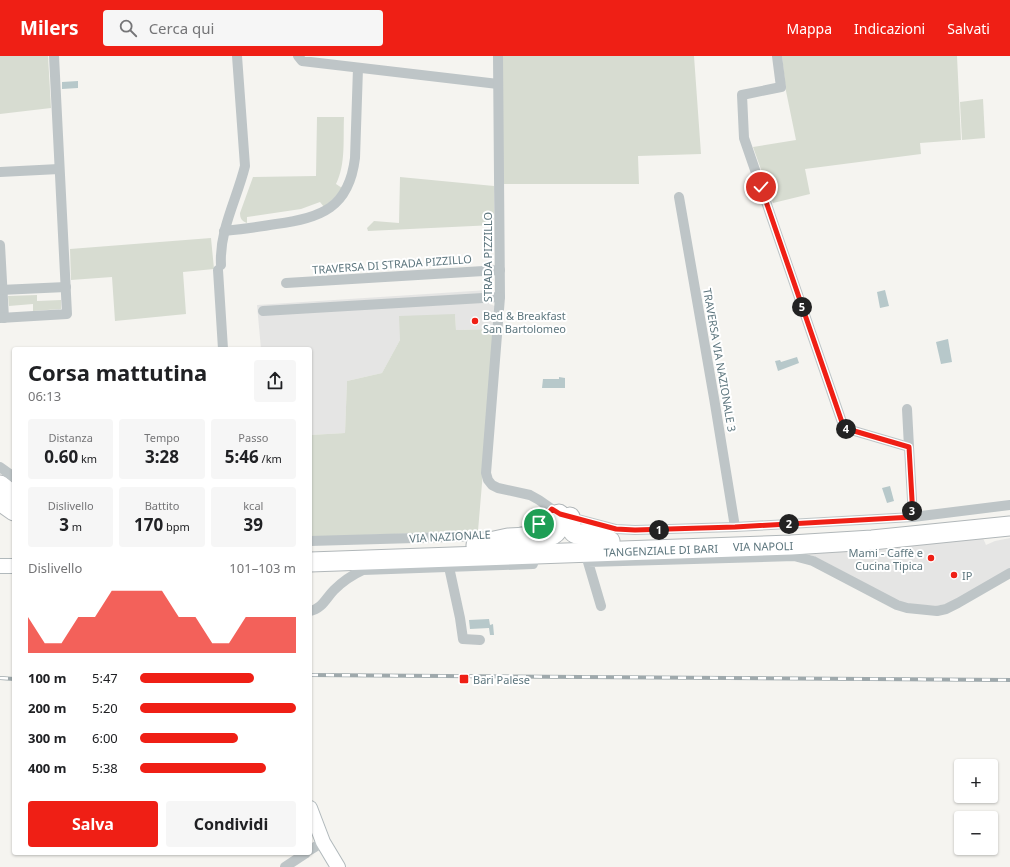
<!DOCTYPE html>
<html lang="it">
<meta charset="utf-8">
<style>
:root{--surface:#fff;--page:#f6f6f6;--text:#202124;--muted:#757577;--accent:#ef1f15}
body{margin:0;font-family:"Noto Sans",sans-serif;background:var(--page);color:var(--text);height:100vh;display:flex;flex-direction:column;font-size:15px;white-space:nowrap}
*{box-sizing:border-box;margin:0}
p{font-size:13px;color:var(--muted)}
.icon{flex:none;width:22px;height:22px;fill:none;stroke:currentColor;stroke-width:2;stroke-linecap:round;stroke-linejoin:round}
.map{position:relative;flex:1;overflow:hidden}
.side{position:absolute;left:12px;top:291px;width:300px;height:508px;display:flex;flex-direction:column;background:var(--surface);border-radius:4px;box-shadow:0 1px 3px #0004}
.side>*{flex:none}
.tools{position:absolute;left:954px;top:703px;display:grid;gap:8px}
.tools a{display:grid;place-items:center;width:44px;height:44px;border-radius:4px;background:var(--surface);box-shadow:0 1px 3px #0004;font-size:20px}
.pin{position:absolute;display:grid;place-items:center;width:34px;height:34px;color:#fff;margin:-17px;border:2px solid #fff;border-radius:50%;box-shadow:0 1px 4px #0007}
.km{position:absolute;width:20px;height:20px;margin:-10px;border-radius:50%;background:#222;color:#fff;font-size:11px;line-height:20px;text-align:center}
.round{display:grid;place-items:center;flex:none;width:42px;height:42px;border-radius:4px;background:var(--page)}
.head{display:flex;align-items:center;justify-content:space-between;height:68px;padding:0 16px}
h1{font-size:22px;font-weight:700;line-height:30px}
.stats{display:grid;grid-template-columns:repeat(3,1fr);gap:6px;height:68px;padding:4px 16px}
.stats div{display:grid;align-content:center;border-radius:4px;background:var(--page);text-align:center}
.stats b{font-size:17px;font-weight:700}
.stats small{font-size:11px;font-weight:400}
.stats p{font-size:11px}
.chart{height:112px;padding:8px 16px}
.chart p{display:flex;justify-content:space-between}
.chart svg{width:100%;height:72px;margin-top:4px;fill:var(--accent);opacity:.7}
.primary-button{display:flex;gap:8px;margin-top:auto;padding:8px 16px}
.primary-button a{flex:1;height:46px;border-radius:4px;background:var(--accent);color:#fff;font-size:16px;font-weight:700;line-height:46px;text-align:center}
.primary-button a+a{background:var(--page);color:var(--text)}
ul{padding:0 16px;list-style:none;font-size:13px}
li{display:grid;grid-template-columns:64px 48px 1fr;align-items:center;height:30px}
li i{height:10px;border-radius:5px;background:var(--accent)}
header{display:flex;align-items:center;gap:24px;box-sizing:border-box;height:56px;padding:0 20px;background:var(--accent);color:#fff}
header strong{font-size:19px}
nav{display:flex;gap:22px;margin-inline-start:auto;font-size:14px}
.search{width:280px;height:36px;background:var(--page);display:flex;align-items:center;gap:10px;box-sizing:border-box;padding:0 14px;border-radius:4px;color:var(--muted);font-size:15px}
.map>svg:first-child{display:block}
.built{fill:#e5e5e4}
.green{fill:#d7dcd1}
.water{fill:#b7c8ca}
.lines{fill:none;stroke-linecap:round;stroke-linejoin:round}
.secondary-casing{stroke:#b1b9bc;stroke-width:16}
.highway-casing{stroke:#b1b7b9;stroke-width:21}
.street{stroke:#bec5c7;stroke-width:10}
.secondary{stroke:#fff;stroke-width:14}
.highway{stroke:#fff;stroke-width:19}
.rail-casing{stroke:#9fa9ac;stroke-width:4}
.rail{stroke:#fff;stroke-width:2.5;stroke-dasharray:8;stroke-linecap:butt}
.route-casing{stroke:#fff;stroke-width:8}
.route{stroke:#ef1f15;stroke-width:5}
.poi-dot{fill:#ef1f15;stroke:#fff;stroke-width:1.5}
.labels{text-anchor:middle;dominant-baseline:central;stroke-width:4;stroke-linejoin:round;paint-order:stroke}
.street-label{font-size:11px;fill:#5d767e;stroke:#fff}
.poi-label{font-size:11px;fill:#5d767e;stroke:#fff;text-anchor:start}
</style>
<header>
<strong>Milers</strong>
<div class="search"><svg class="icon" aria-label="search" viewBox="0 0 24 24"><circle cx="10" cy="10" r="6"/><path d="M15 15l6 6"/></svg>Cerca qui</div>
<nav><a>Mappa</a><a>Indicazioni</a><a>Salvati</a></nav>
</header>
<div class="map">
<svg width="1010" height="811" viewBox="0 0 1010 811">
<rect width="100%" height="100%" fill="#f5f4f0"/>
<g class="built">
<path d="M488,234L489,248L495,250V273L456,274L455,258L400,284L382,317L347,325L345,377L310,379V293H261L257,249Z"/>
<path d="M982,480L986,489L995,485L1010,482V513L953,546L937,550L904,548L818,502L800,495L826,497L879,493L895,495L900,487Z"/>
</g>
<g class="green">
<path d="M0,0H48L51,52L0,58Z"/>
<path d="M502,0H694L701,98L638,100L639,128H503Z"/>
<path d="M782,0H957L961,84L920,87L921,98L805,113L810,138L773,147L753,91L796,84L786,35Z"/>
<path d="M983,43L985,82L962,84L960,46Z"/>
<path d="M317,61H344C343,83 346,108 336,128L342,132L335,141L324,151L320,146L301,153L247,161V167C242,165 240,163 240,157L253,121L316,120Z"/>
<path d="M400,121L494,130V169L368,175L367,172L374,165L399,167Z"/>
<path d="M211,182L214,213L183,216L186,258L115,265L112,221L71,224L70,193Z"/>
<path d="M37,239V245L61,244V253L33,255V248L9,250L8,240Z"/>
<path d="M455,258L456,274L495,273L478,475L310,481V379L345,377L347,325L382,317L400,284L399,260Z"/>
</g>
<g class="water">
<path d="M78,25V32L62,33V26Z"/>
<path d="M885,234L889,250L880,252L877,236Z"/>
<path d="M948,283L952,306L941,308L936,286Z"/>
<path d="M797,301L799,307L778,315L775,305L780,304L781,306Z"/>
<path d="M559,321L565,322V332H542L543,323H559Z"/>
<path d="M890,430L894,445L887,447L882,432Z"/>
<path d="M489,563L490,569L493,568L494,579H490L489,572L470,573L469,564Z"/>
</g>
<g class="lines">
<g class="secondary-casing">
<g id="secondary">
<path d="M0,510H14"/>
<path d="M310,752L323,786L338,811"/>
</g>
</g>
<g class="highway-casing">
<g id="highway">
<path d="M0,429L14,440"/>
<path d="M0,445L14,455"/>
<path d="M570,461C571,486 578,475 595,478C600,479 606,483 610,485"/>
<path d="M476,489L508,482L550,480C561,476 559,468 559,458"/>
<path id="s1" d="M310,506L791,489L872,484L1010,470"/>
</g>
</g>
<g class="street">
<path d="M298,0L302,5L498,28"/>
<path d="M498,0L500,241L486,417L488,424L492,429L498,432L530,439L539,444L559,458L616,473L635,474L735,471L913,461L1010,449"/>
<path d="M777,0L781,31L742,39L744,82L844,372L909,391L913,461"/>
<path d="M0,116L59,113"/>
<path d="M679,141L714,342L735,471"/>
<path d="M224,175C242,173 259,171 276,168C321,162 349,152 355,102L358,12"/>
<path d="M0,189L4,262"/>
<path d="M221,209C219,174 237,143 245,110L237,0"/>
<path d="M218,214L223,293"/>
<path d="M286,227L500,214"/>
<path d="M0,234L66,231"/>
<path d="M263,255L500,241"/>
<path d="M0,262L67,258L54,0"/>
<path d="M907,353L909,391"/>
<path d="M0,411L14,421"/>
<path d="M522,475C536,474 544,463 552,453"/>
<path d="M310,485L485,480"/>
<path d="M449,511L460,562L463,583L480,584"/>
<path d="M601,550L588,506L794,500L813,505L897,549L907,552L937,555L946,553L958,547L1010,517"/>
<path d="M310,555C322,553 326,542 334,534C343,525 352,519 363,514L533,508"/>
<path d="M310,794L323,786"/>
<path d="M285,811L306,797"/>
</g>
<use href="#secondary" class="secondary"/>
<use href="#highway" class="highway"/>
<g class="rail-casing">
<g id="rail">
<path d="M310,619L1010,624"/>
<path d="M0,622L14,623"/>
</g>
</g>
<use href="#rail" class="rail"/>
</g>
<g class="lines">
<g class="route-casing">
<path id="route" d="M539,468L552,453L560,458L616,473L635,474L735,471L913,461L909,391L844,372L761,131"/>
</g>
<use href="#route" class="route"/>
</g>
<g class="poi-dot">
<circle cx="475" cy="265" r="4"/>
<circle cx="931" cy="502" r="4"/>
<circle cx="954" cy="519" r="4"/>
<rect x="459" y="618" width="10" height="10" rx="2"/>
</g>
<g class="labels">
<g class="street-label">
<text transform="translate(487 201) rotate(-90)">STRADA PIZZILLO</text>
<text transform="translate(392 208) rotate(-4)">TRAVERSA DI STRADA PIZZILLO</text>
<text transform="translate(720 304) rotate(80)">TRAVERSA VIA NAZIONALE 3</text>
<text transform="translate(450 480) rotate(-3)">VIA NAZIONALE</text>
<text transform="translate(763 490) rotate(-1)">VIA NAPOLI</text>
<text stroke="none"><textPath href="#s1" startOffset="351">TANGENZIALE DI BARI</textPath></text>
</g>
<g class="poi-label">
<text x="483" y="259">Bed &amp; Breakfast<tspan x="483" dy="13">San Bartolomeo</tspan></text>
<text x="923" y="496" text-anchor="end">Mami - Caffè e<tspan x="923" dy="13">Cucina Tipica</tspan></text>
<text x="962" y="519">IP</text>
<text x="473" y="623">Bari Palese</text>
</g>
</g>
</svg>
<div class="tools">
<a>+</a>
<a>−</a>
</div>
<div class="pin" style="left:539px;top:468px;background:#1e9e55"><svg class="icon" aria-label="arrive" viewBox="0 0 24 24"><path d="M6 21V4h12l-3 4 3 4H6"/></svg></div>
<div class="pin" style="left:761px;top:131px;background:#d93025"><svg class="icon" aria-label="check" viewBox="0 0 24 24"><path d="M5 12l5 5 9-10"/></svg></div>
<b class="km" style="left:659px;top:474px">1</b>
<b class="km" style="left:789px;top:468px">2</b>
<b class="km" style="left:912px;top:455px">3</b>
<b class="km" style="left:846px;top:373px">4</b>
<b class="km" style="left:802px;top:251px">5</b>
<section class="side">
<div class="head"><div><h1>Corsa mattutina</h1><p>06:13</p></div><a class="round"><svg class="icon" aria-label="share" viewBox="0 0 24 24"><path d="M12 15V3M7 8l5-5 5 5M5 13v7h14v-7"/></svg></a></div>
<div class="stats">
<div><p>Distanza</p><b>0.60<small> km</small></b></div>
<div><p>Tempo</p><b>3:28</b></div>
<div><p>Passo</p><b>5:46<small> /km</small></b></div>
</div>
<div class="stats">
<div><p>Dislivello</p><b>3<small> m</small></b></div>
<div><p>Battito</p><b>170<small> bpm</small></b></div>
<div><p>kcal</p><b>39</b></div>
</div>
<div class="chart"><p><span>Dislivello</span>101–103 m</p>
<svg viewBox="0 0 160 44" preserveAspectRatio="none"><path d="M0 44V22L10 38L20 38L30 22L40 22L50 6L60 6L70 6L80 6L90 22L100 22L110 38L120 38L130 22L140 22L150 22L160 22V44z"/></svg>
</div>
<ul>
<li><b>100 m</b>5:47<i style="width:73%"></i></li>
<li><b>200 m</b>5:20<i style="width:100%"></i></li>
<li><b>300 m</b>6:00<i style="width:63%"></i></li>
<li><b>400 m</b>5:38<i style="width:81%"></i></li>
</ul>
<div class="primary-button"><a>Salva</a><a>Condividi</a></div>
</section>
</div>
